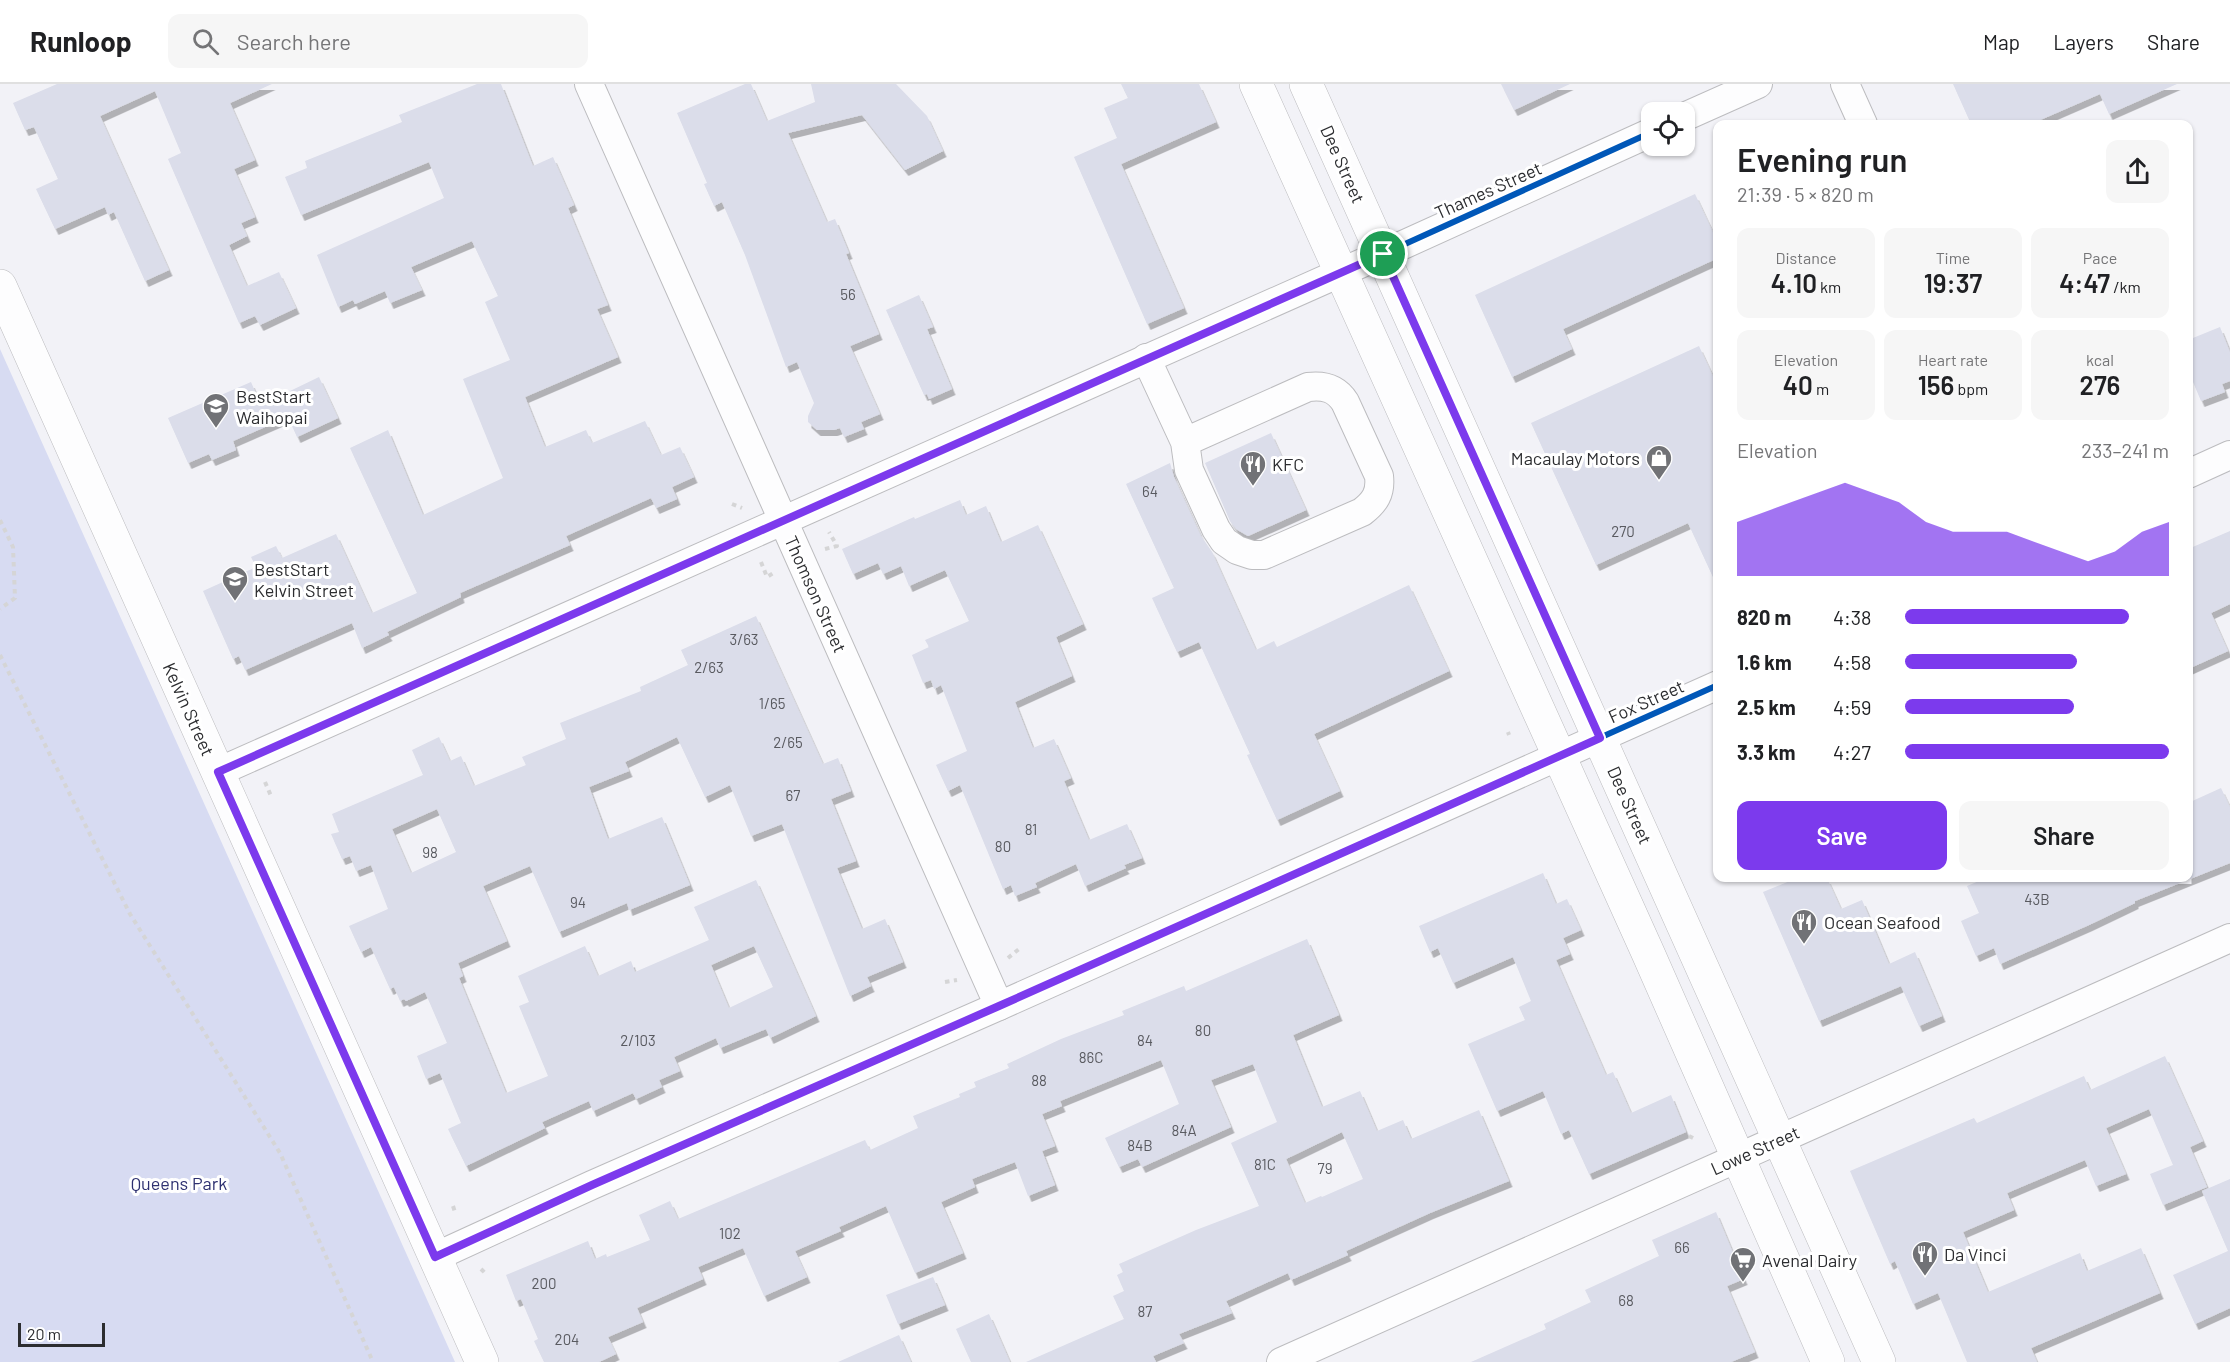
<!DOCTYPE html>
<meta charset="utf-8">
<style>
:root{--surface:#fff;--page:#f6f6f6;--text:#202124;--muted:#757577;--line:#e0e0e0;--accent:#7c3aed}
body{margin:0;font-family:Barlow,sans-serif;background:var(--page);color:var(--text);height:100vh;display:flex;flex-direction:column;font-size:22px;white-space:nowrap}
*{box-sizing:border-box;margin:0}
p{font-size:20px;color:var(--muted)}
.icon{flex:none;width:33px;height:33px;fill:none;stroke:currentColor;stroke-width:2;stroke-linecap:round;stroke-linejoin:round}
.map{position:relative;flex:1;overflow:hidden}
.side{position:absolute;left:1713px;top:36px;width:480px;height:762px;display:flex;flex-direction:column;background:var(--surface);border-radius:12px;box-shadow:0 2px 4px #0004}
.side>*{flex:none}
.buttons{position:absolute;left:1641px;top:18px;display:grid;gap:12px}
.buttons a{display:grid;place-items:center;width:54px;height:54px;border-radius:12px;background:var(--surface);box-shadow:0 2px 4px #0004;font-size:30px}
.scale{position:absolute;left:18px;bottom:15px;width:87px;box-sizing:border-box;padding-left:6px;border:3px solid #2c2d30;border-top:0;font-size:16px;line-height:21px;white-space:nowrap;color:#2c2d30;-webkit-text-stroke:4px #fff;paint-order:stroke}
.pin{position:absolute;display:grid;place-items:center;width:51px;height:51px;color:#fff;margin:-26px;border:3px solid #fff;border-radius:50%;box-shadow:0 2px 6px #0007}
.round{display:grid;place-items:center;flex:none;width:63px;height:63px;border-radius:12px;background:var(--page)}
.summary{display:flex;align-items:center;justify-content:space-between;height:102px;padding:0 24px}
h1{font-size:33px;font-weight:600;line-height:45px}
.stats{display:grid;grid-template-columns:repeat(3,1fr);gap:9px;height:102px;padding:6px 24px}
.stats div{display:grid;align-content:center;border-radius:12px;background:var(--page);text-align:center}
.stats b{font-size:26px;font-weight:600}
.stats small{font-size:16px;font-weight:400}
.stats p{font-size:16px}
.chart{height:168px;padding:12px 24px}
.chart p{display:flex;justify-content:space-between}
.chart svg{width:100%;height:108px;margin-top:6px;fill:var(--accent);opacity:.7}
.primary-button{display:flex;gap:12px;margin-top:auto;padding:12px 24px}
.primary-button a{flex:1;height:69px;border-radius:12px;background:var(--accent);color:#fff;font-size:24px;font-weight:600;line-height:69px;text-align:center}
.primary-button a+a{background:var(--page);color:var(--text)}
ul{padding:0 24px;list-style:none;font-size:20px}
li{display:grid;grid-template-columns:96px 72px 1fr;align-items:center;height:45px}
li i{height:15px;border-radius:8px;background:var(--accent)}
header{display:flex;align-items:center;gap:36px;box-sizing:border-box;height:84px;padding:0 30px;background:var(--surface);border-bottom:2px solid var(--line)}
header strong{font-size:28px}
nav{display:flex;gap:33px;margin-inline-start:auto;font-size:21px}
.search{width:420px;height:54px;background:var(--page);display:flex;align-items:center;gap:15px;box-sizing:border-box;padding:0 21px;border-radius:12px;color:var(--muted);font-size:22px}
.map>svg:first-child{display:block}
.green{fill:#d7dbf2}
.building{fill:#dbddea;fill-rule:evenodd;filter:url(#shadow)}
.lines{fill:none;stroke-linecap:round;stroke-linejoin:round}
.minor-casing{stroke:#bcbcbf;stroke-width:30}
.major-casing{stroke:#bcbcbf;stroke-width:34}
.path{stroke:#d5d5d6;stroke-width:4;stroke-dasharray:4.5 4.5;stroke-linecap:butt}
.minor{stroke:#fdfdfe;stroke-width:28}
.major{stroke:#fdfdfe;stroke-width:33}
.cycleway-casing{stroke:#fff;stroke-width:10}
.cycleway{stroke:#0057b8;stroke-width:6}
.route-casing{stroke:#fff;stroke-width:12}
.route{stroke:#7c3aed;stroke-width:8}
.labels{text-anchor:middle;dominant-baseline:central;stroke-width:6;stroke-linejoin:round;paint-order:stroke}
.number-label{font-size:15px;fill:#595a60}
.street-label{font-size:18px;fill:#2c2d30;stroke:#fff}
.poi-label{font-size:18px;fill:#2c2d30;stroke:#fff;text-anchor:start}
.park-label{font-size:18px;fill:#2d3070;stroke:#fff}
</style>
<header>
<strong>Runloop</strong>
<div class="search"><svg class="icon" aria-label="search" viewBox="0 0 24 24"><circle cx="10" cy="10" r="6"/><path d="M15 15l6 6"/></svg>Search here</div>
<nav><a>Map</a><a>Layers</a><a>Share</a></nav>
</header>
<div class="map">
<svg width="2230" height="1278" viewBox="0 0 2230 1278">
<defs>
<filter id="shadow"><feDropShadow dx="3.5" dy="6" stdDeviation="0" flood-color="#0004"/></filter>
</defs>
<rect width="100%" height="100%" fill="#f2f2f7"/>
<path class="green" d="M0,265L393,1140L455,1278H0Z"/>
<g class="building">
<path d="M57,0H272L230,19L255,76L234,85L255,133L241,139L247,152L229,161L247,202L279,188L296,224L260,241L255,232L239,239L168,75L181,69L155,7L100,32L169,186L145,197L114,128L108,131L105,123L55,145L36,105L58,95L34,43L25,46L13,19Z"/>
<path d="M477,0H501L533,82L553,73L574,121L568,124L608,221L597,225L618,273L525,313L545,363L586,346L592,359L645,337L661,371L680,363L694,393L672,403L677,415L656,424L651,414L566,452L570,461L460,509L461,513L387,548L389,551L362,564L352,539L245,586L239,572L233,575L203,507L256,483L251,473L276,462L282,474L336,450L372,529L417,509L350,364L388,346L423,431L503,394L463,295L510,276L485,218L498,212L472,157L411,183L422,206L390,219L385,207L355,220L353,216L338,223L317,171L444,114L429,78L301,131L285,93L307,84L305,77L402,38L399,31Z"/>
<path d="M745,0H751L767,37L815,18L811,0H896L927,32L943,67L905,86L862,31L788,49L827,138L835,135L849,169L846,170L879,250L850,262L880,330L861,338L864,345L844,353L840,344L834,346H817L808,338V332L814,319L797,278L786,283L745,171L722,118L714,122L704,100L707,99L677,29Z"/>
<path d="M1121,0H1199L1216,38L1121,80L1184,224L1147,240L1074,73L1117,54L1104,24L1128,14Z"/>
<path d="M1501,0H1570L1514,26Z"/>
<path d="M1953,0H2177L2109,30L2100,10L2031,40H1971Z"/>
<path d="M1695,110L1718,159V174L1563,245L1572,265L1512,293L1475,211Z"/>
<path d="M919,211L933,243L927,245L952,305L929,315L927,310L924,311L886,226Z"/>
<path d="M2220,243L2230,268V297L2222,300L2225,308L2201,317L2188,286V256Z"/>
<path d="M1699,262L1718,303V504L1688,439L1596,481L1531,339Z"/>
<path d="M319,293L338,334L297,353L288,333L233,357L236,366L212,376L209,370L188,379L168,334L251,298L261,321Z"/>
<path d="M1271,349L1306,426L1248,452L1236,445L1230,437L1205,379Z"/>
<path d="M1170,379L1174,393L1201,452L1212,468L1256,566L1274,557L1277,563L1409,501L1449,587L1314,650L1340,707L1277,736L1247,671L1250,670L1199,558L1177,568L1152,514L1174,504L1126,400Z"/>
<path d="M960,416L966,431L986,422L1001,458L1038,441L1083,540L1056,553L1072,592L1015,618L1033,664L1054,655L1071,694L1064,697L1089,756L1127,740L1142,774L1124,781L1126,784L1085,802L1076,780L1035,799L1037,803L1015,812L1011,801L1003,805L960,701L948,707L936,681L967,667L941,601L934,605L931,596L923,599L912,571L929,563L925,556L969,537L945,486L909,502L901,482L883,490L878,479L853,490L842,465L914,433L915,435Z"/>
<path d="M2230,447V520L2211,529L2228,567L2188,585V465Z"/>
<path d="M756,532L823,680L838,674L851,707L831,715L856,777L837,784L862,845L885,835L903,878L867,893L871,902L850,912L782,740L751,752L730,701L705,713L677,653L625,678L629,687L589,703L608,755L662,733L690,801L629,826L627,819L559,848L530,782L483,802L507,857L458,879L463,892L459,894L506,1009L548,992L519,922L529,918L518,892L585,862L598,892L631,877L635,888L709,856L694,823L756,796L816,932L770,954L766,945L720,964L716,954L674,973L680,987L659,996L662,1003L636,1015L633,1009L593,1027L589,1017L542,1038L545,1044L466,1082L448,1045L461,1039L440,989L426,995L417,972L447,959L425,908L406,917L404,915L400,917L394,903L390,905L371,863L361,868L349,842L388,825L371,781L356,787L350,772L342,775L331,750L339,748L332,730L423,691L412,666L439,653L450,677L461,672L474,702L526,681L522,673L566,655L560,639L641,607L640,603L688,581L681,566ZM437,725L456,768L411,789L392,745ZM754,862L773,903L729,924L711,881Z"/>
<path d="M2221,704L2230,723V779L2135,817V819L2089,841L2000,880L1994,864L1976,872L1961,837L1979,829L1967,802L1986,794H2188V719Z"/>
<path d="M1543,789L1556,820L1567,815L1581,846L1563,854L1570,870L1556,876L1606,991L1613,988L1631,1029L1671,1011L1686,1048L1589,1090L1569,1046L1561,1050L1543,1007L1497,1027L1468,960L1525,936L1519,923L1531,917L1513,873L1453,899L1438,864L1430,868L1419,842Z"/>
<path d="M1797,794H1827L1841,825L1862,816L1889,880L1915,868L1942,932L1919,942L1901,902L1819,937L1763,808Z"/>
<path d="M1307,855L1339,931L1293,951L1322,1023L1360,1007L1377,1047L1403,1036L1411,1055L1479,1026L1509,1097L1430,1129L1346,1167L1348,1171L1291,1196L1288,1189L1226,1217L1232,1229L1179,1250L1184,1259L1153,1272L1156,1278H1026L1124,1235L1113,1212L1124,1207L1117,1191L1123,1188L1119,1180L1196,1146L1259,1122L1231,1059L1277,1038L1253,980L1211,996L1231,1043L1142,1083L1138,1075L1119,1083L1105,1054L1179,1020L1161,976L1060,1017L1062,1022L1042,1030L1055,1062L1042,1067L1055,1101L1028,1112L1015,1078L972,1095L975,1103L941,1118L963,1169L915,1189L886,1122L839,1143L841,1147L795,1167L807,1193L764,1212L743,1164L698,1183L703,1195L637,1224L643,1238L608,1253L616,1270L599,1278H544L534,1257L538,1255L521,1215L516,1217L506,1191L588,1157L595,1175L606,1170L607,1173L650,1156L639,1131L670,1117L678,1135L865,1056L870,1066L918,1044L913,1032L960,1013L959,1010L976,1003L974,998L1009,984L1007,980L1061,955L1124,931L1122,927L1184,902L1186,907ZM1342,1048L1363,1095L1322,1113L1321,1112L1305,1119L1286,1075Z"/>
<path d="M2165,972L2203,1057L2190,1063L2207,1103L2163,1121L2150,1090L2173,1081L2149,1025L2106,1044L2126,1090L2096,1102L2085,1076L2007,1109L2014,1126L1963,1148L1988,1208L2080,1169L2087,1187L2141,1164L2160,1209L2031,1264L2037,1278H1967L1938,1209L1913,1220L1895,1177L1890,1180L1850,1087L1974,1034L1977,1039L2084,992L2090,1006Z"/>
<path d="M2230,1095V1224L2195,1240L2173,1191L2228,1167L2202,1107Z"/>
<path d="M1716,1128L1744,1195L1727,1202L1755,1268L1731,1278H1471L1546,1245L1544,1240L1591,1218L1585,1206L1659,1172L1652,1156Z"/>
<path d="M933,1193L945,1221L898,1240L886,1211Z"/>
<path d="M989,1230L1010,1278H971L956,1245Z"/>
<path d="M899,1251L911,1278H838Z"/>
</g>
<g class="lines">
<g class="minor-casing">
<g id="minor">
<path d="M589,0L999,922"/>
<path d="M1845,0L1863,40"/>
<path d="M1684,33L1758,0"/>
<path d="M1146,274L1185,358L1189,386L1216,445L1224,457L1237,466L1252,471H1264L1362,428C1375,418 1381,409 1379,392L1345,318C1336,304 1324,301 1308,303L1185,358"/>
<path d="M2188,390L2230,371"/>
<path d="M218,688L1405,160L1652,48"/>
<path d="M435,1173L592,1101L999,922L1718,601"/>
<path d="M1281,1278L2230,854"/>
</g>
</g>
<g class="major-casing">
<g id="major">
<path d="M1256,0L1648,869L1828,1278"/>
<path d="M1306,0L1879,1278"/>
<path d="M0,202L482,1278"/>
</g>
</g>
<g class="path">
<path d="M732,420L742,424"/>
<path d="M0,436L13,463L15,514L0,525"/>
<path d="M825,465L837,462L829,448"/>
<path d="M761,478L767,493L775,488"/>
<path d="M0,571L130,830L280,1069L373,1278"/>
<path d="M1508,648L1509,651"/>
<path d="M265,698L271,712"/>
<path d="M1008,874L1019,865"/>
<path d="M945,898L957,896"/>
<path d="M1689,1052L1695,1055"/>
<path d="M453,1122L455,1128"/>
<path d="M481,1185L485,1189"/>
</g>
<use href="#minor" class="minor"/>
<use href="#major" class="major"/>
<g class="cycleway-casing">
<g id="cycleway">
<path d="M218,688L1405,160L1652,48"/>
<path d="M435,1173L592,1101L999,922L1718,601"/>
</g>
</g>
<use href="#cycleway" class="cycleway"/>
</g>
<g class="lines">
<g class="route-casing">
<path id="route" d="M1383,170L1600,654L999,922L592,1101L435,1173L218,688Z"/>
</g>
<use href="#route" class="route"/>
</g>
<defs>
<g id="school-pin" transform="scale(1.35)"><path d="M0 17L-7.5 6A9.5 9.5 0 1 1 7.5 6Z" fill="#717276" stroke="#fff"/><path d="M0-5L7-2L0 1L-7-2ZM-4 1L0 2.5L4 1V4Q0 6-4 4Z" fill="#fff"/></g>
<g id="shop-pin" transform="scale(1.35)"><path d="M0 17L-7.5 6A9.5 9.5 0 1 1 7.5 6Z" fill="#717276" stroke="#fff"/><path d="M-5-2.5h2.3a2.7 3.5 0 0 1 5.4 0H5L5.5 6h-11ZM-1.5-2.5h3a1.5 2.3 0 0 0-3 0Z" fill="#fff"/></g>
<g id="restaurant-pin" transform="scale(1.35)"><path d="M0 17L-7.5 6A9.5 9.5 0 1 1 7.5 6Z" fill="#717276" stroke="#fff"/><path d="M-5-6h1v4h1v-4h1v4h1v-4h1v5L-1.5 .5V6h-2V.5L-5-1ZM5-6V6H3V1.5H1.5Q1.5-4 5-6Z" fill="#fff"/></g>
<g id="supermarket-pin" transform="scale(1.35)"><path d="M0 17L-7.5 6A9.5 9.5 0 1 1 7.5 6Z" fill="#717276" stroke="#fff"/><path d="M-6-5.5h2.5l.6 2H6L4.5 2H-2.5L-4.4-4H-6ZM-1.5 3.2a1.3 1.3 0 1 0 .1 0ZM3 3.2a1.3 1.3 0 1 0 .1 0Z" fill="#fff"/></g>
</defs>
<g fill-rule="evenodd">
<use href="#school-pin" x="216" y="322"/>
<use href="#shop-pin" x="1659" y="374"/>
<use href="#restaurant-pin" x="1253" y="380"/>
<use href="#school-pin" x="235" y="495"/>
<use href="#restaurant-pin" x="1804" y="838"/>
<use href="#restaurant-pin" x="1925" y="1170"/>
<use href="#supermarket-pin" x="1743" y="1176"/>
</g>
<g class="labels">
<g class="number-label">
<text x="848" y="210">56</text>
<text x="1150" y="407">64</text>
<text x="1623" y="447">270</text>
<text x="744" y="555">3/63</text>
<text x="709" y="583">2/63</text>
<text x="772" y="619">1/65</text>
<text x="788" y="658">2/65</text>
<text x="793" y="711">67</text>
<text x="1031" y="745">81</text>
<text x="1003" y="762">80</text>
<text x="430" y="768">98</text>
<text x="2037" y="815">43B</text>
<text x="578" y="818">94</text>
<text x="1203" y="946">80</text>
<text x="638" y="956">2/103</text>
<text x="1145" y="956">84</text>
<text x="1091" y="973">86C</text>
<text x="1039" y="996">88</text>
<text x="1184" y="1046">84A</text>
<text x="1140" y="1061">84B</text>
<text x="1265" y="1080">81C</text>
<text x="1325" y="1084">79</text>
<text x="730" y="1149">102</text>
<text x="1682" y="1163">66</text>
<text x="544" y="1199">200</text>
<text x="1626" y="1216">68</text>
<text x="1145" y="1227">87</text>
<text x="567" y="1255">204</text>
</g>
<g class="street-label">
<text transform="translate(1343 80) rotate(66)">Dee Street</text>
<text transform="translate(1488 106) rotate(-24)">Thames Street</text>
<text transform="translate(816 510) rotate(66)">Thomson Street</text>
<text transform="translate(1646 617) rotate(-24)">Fox Street</text>
<text transform="translate(189 625) rotate(66)">Kelvin Street</text>
<text transform="translate(1630 721) rotate(66)">Dee Street</text>
<text transform="translate(1755 1066) rotate(-24)">Lowe Street</text>
</g>
<g class="poi-label">
<text x="236" y="312">BestStart<tspan x="236" dy="21">Waihopai</tspan></text>
<text x="1640" y="374" text-anchor="end">Macaulay Motors</text>
<text x="1272" y="380">KFC</text>
<text x="254" y="485">BestStart<tspan x="254" dy="21">Kelvin Street</tspan></text>
<text x="1824" y="838">Ocean Seafood</text>
<text x="1944" y="1170">Da Vinci</text>
<text x="1762" y="1176">Avenal Dairy</text>
</g>
<g class="park-label">
<text x="179" y="1099">Queens Park</text>
</g>
</g>
</svg>
<div class="buttons">
<a><svg class="icon" aria-label="locate" viewBox="0 0 24 24"><circle cx="12" cy="12" r="6"/><path d="M12 2v4M12 18v4M2 12h4M18 12h4"/></svg></a>
</div>
<div class="scale">20 m</div>
<div class="pin" style="left:1383px;top:170px;background:#1e9e55"><svg class="icon" aria-label="arrive" viewBox="0 0 24 24"><path d="M6 21V4h12l-3 4 3 4H6"/></svg></div>
<section class="side">
<div class="summary"><div><h1>Evening run</h1><p>21:39 · 5 × 820 m</p></div><a class="round"><svg class="icon" aria-label="share" viewBox="0 0 24 24"><path d="M12 15V3M7 8l5-5 5 5M5 13v7h14v-7"/></svg></a></div>
<div class="stats">
<div><p>Distance</p><b>4.10<small> km</small></b></div>
<div><p>Time</p><b>19:37</b></div>
<div><p>Pace</p><b>4:47<small> /km</small></b></div>
</div>
<div class="stats">
<div><p>Elevation</p><b>40<small> m</small></b></div>
<div><p>Heart rate</p><b>156<small> bpm</small></b></div>
<div><p>kcal</p><b>276</b></div>
</div>
<div class="chart"><p><span>Elevation</span>233–241 m</p>
<svg viewBox="0 0 160 44" preserveAspectRatio="none"><path d="M0 44V22L10 18L20 14L30 10L40 6L50 10L60 14L70 22L80 26L90 26L100 26L110 30L120 34L130 38L140 34L150 26L160 22V44z"/></svg>
</div>
<ul>
<li><b>820 m</b>4:38<i style="width:85%"></i></li>
<li><b>1.6 km</b>4:58<i style="width:65%"></i></li>
<li><b>2.5 km</b>4:59<i style="width:64%"></i></li>
<li><b>3.3 km</b>4:27<i style="width:100%"></i></li>
</ul>
<div class="primary-button"><a>Save</a><a>Share</a></div>
</section>
</div>
